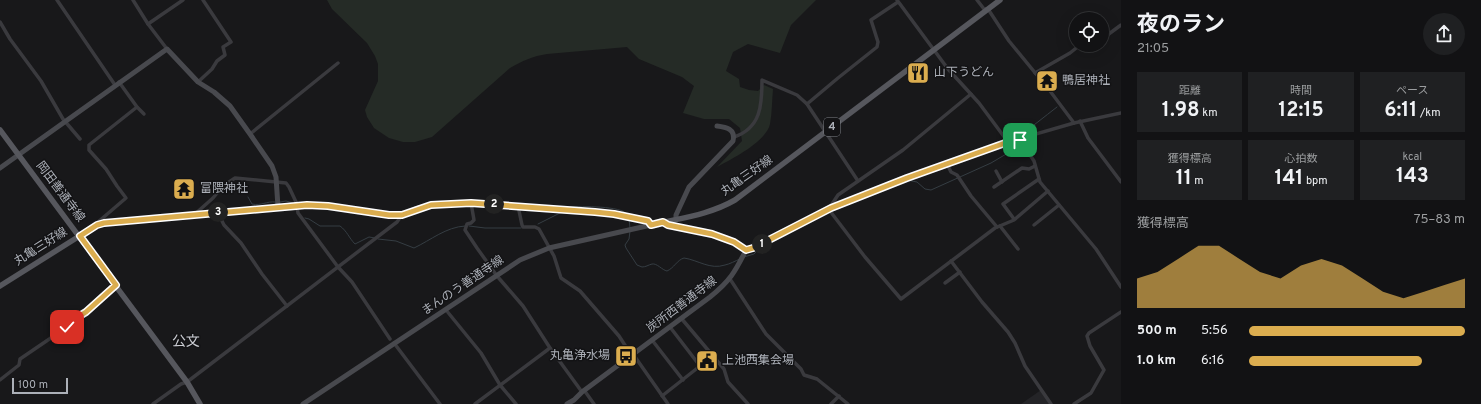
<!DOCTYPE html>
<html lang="ja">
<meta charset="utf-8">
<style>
:root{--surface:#121214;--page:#1f2022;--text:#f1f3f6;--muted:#9c9ea0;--line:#313234;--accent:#dbad4f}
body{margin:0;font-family:Overpass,"Noto Sans JP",sans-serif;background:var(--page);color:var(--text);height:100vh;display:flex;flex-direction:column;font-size:15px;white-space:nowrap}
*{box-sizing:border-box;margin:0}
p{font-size:13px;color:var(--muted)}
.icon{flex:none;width:22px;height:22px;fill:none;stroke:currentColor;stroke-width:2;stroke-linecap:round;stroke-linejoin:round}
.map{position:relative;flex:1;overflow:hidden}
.sheet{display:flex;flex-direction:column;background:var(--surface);width:360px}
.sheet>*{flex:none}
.buttons{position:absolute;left:1069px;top:12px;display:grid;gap:8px}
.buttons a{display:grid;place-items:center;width:40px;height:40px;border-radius:50%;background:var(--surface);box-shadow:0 4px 16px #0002,0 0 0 1px var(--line);font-size:20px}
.scale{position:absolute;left:12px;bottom:10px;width:56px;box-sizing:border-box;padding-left:4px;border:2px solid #acb0b8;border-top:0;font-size:11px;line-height:14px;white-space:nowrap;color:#acb0b8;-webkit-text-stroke:3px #131315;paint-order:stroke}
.pin{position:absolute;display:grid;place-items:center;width:34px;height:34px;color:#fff;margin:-17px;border-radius:8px;box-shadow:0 2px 6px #0006}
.km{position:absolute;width:20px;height:20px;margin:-10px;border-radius:50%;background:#222;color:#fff;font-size:11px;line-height:20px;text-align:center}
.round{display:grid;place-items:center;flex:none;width:42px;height:42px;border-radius:21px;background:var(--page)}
.overview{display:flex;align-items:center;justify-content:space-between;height:68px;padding:0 16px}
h1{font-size:22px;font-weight:700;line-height:30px}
.figures{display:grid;grid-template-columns:repeat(3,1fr);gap:6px;height:68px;padding:4px 16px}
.figures div{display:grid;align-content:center;border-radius:0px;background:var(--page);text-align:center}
.figures b{font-size:20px;font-weight:700}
.figures small{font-size:11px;font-weight:400}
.figures p{font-size:11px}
.chart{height:112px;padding:8px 16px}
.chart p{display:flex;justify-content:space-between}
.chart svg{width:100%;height:72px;margin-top:4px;fill:var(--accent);opacity:.7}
ul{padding:0 16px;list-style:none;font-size:13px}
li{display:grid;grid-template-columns:64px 48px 1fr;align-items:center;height:30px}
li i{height:10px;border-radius:5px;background:var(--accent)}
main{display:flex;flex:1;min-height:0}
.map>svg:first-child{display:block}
.built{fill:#242427}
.green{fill:#252b26}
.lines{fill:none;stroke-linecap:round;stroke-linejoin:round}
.stream{stroke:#353d43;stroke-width:1}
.street{stroke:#3a3a3e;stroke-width:3.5}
.secondary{stroke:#48494e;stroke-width:5}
.primary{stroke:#56575d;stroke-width:5.5}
.route-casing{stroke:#fff;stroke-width:8}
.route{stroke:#dbad4f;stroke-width:5}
.labels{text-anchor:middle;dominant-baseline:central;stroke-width:3;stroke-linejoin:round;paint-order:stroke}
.shield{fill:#131315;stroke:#7e8187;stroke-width:1}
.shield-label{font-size:11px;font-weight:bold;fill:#acb0b8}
.poi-label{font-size:12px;fill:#acb0b8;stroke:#131315;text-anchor:start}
.street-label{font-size:12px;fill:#acb0b8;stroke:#131315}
.quarter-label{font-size:14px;fill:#ccced4;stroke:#131315}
</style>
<main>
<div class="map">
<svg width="1121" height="404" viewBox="0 0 1121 404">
<rect width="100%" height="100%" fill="#18181a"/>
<path class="built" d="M1041,390L1050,404H1021Z"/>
<path class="green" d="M327,0H816L791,25L780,53L748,44L733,52L726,71L739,79L740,87L749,90L758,91L764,85L773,89C772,100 772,113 770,124C766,142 732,159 717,167L742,141L740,128L729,119H704L683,113L694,86L682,77L639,59L627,47L547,54C533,56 522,61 510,68L432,137L415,142H403L389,138L374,128L367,117L365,110L378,81V64L375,56L367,43L332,9Z"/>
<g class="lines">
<g class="stream">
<path d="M1019,136C1032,127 1044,117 1057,107"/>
<path d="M907,180L917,182L925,189L931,190L991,163L1013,150L1015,142"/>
<path d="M248,197L252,204C261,206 267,201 275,202"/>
<path d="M280,202L286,201L293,203"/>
<path d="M570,207C581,206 622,206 627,214"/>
<path d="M305,218L309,219L320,226H340C347,231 349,238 355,244L369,237L375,238"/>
<path d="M629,219L630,228"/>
<path d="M538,224L562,212"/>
<path d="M469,226L485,228H521"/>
<path d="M630,231L629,239L625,245L626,248L637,265L642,267C646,267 648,265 652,264C657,263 662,270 667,271C674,268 677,260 684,258C698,260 710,270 725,265C730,264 735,261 740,259"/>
<path d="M378,239L396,241L414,248C431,240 446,227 465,226"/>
<path d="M744,257L754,254L763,245"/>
</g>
<g class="street">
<path d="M57,0L115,85"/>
<path d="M133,0L148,24L167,49"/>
<path d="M897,0L948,69L979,103L1008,142"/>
<path d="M977,0L984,9H988L1009,41L1050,91L1074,123"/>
<path d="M0,22L10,39L41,81L63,119L80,139"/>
<path d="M148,24L183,0"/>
<path d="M1102,39L1121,25"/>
<path d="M1035,73L1070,53L1080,45"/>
<path d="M119,82L137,107L144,114"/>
<path d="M198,82L212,69L217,61L225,55L223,47L231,42L203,0"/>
<path d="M971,94L903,150L838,195L832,204L830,211L865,257L901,299L995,228L1014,220L1048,191"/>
<path d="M807,104L838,78L877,47L878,42L871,20L898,2"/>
<path d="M1080,121L1088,138L1121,182"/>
<path d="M250,134L338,63"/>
<path d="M734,137C761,128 762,105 762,80L797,95L807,104L858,181"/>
<path d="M1020,140L1034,161L1040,182L1096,249L1121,287"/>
<path d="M947,164L951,172L957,175L971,196L997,227"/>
<path d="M996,171L1002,182"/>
<path d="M994,187L1022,168L1029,169L1035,166"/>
<path d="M471,203L474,220L471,223L467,224L465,230L477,248L497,276L523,306L550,348L582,392"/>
<path d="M518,206L522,225L523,227H535L539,229L554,256L561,278L580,291L619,336L630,353L633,354L668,404"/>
<path d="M218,213L224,225L241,243L262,274L287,306"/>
<path d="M195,214L213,198L223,186L235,178L286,183L289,187L296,202L298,213L338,267L352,282L390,339"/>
<path d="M1014,219L1003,204L1039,179"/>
<path d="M97,225L98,222L126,198L117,186L106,169L89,150V145L137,107"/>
<path d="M1034,225L1059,205"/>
<path d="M1000,226L1018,249"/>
<path d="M746,250L753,248L831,208L907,178L1008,142L1074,123L1121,113"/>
<path d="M951,261L982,302L1008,332L1015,343L1025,366L1051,404"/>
<path d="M730,279L766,334L801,369L804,375L817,379L848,404"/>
<path d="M945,283L960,272"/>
<path d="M446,310L481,353L500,385L516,404"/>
<path d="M681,318L724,369L728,382L748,404"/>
<path d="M652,340L683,380"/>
<path d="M394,343L440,404"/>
<path d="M0,380L19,365L20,359L67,327L70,321L86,312L116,285"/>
<path d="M584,390L594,404"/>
<path d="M662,396L700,366L670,327"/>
<path d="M153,404L181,384L187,382L397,222L402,215"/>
<path d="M475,404L550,348"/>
<path d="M831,404L839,396"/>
<path d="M1074,404L1091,393L1104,370L1090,346L1087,336L1089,333L1121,312"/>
</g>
<g class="secondary">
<path d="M0,168L167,49L198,82L214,92L230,106L250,134L272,166L276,177L278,207"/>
<path d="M676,219V215L689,187L733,141C736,129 726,127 717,126"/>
<path d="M303,404L520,260L549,248L651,225"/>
<path d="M567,404L574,400L582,392L710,297C730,281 735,272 746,250L734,242L712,234L668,225L663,222"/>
</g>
<g class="primary">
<path d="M0,130L187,382L200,404"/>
<path d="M0,286L97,225L120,221L307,205L328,206L389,215H402L416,209L431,205L471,203L595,212L615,214L648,221L651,225C680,218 709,215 735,200L1000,0"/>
</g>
</g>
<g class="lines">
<g class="route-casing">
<path id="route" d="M67,327L70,322L86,312L116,285L80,236L97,225L104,223L307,205L328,206L389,215H402L431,205L471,203L595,212L614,214L648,221L651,225L663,222L668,225L712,234L734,242L746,250L753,248L831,208L907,178L1008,142L1020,140"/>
</g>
<use href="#route" class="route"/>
</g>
<defs>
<g id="restaurant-square" transform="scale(1.15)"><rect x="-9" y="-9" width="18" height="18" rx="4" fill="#dbad4f" stroke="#131315"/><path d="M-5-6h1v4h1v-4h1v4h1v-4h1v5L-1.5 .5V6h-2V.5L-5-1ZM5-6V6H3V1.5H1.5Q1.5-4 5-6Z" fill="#111"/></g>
<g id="temple-square" transform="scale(1.15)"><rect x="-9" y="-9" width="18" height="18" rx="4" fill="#dbad4f" stroke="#131315"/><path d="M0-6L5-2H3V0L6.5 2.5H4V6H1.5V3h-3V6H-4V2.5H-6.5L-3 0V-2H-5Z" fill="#111"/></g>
<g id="bus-square" transform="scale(1.15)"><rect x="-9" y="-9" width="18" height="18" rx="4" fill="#dbad4f" stroke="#131315"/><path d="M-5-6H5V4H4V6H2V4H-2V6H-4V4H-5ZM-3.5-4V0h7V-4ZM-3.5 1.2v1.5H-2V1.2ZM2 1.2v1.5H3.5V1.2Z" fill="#111"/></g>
<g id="civic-square" transform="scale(1.15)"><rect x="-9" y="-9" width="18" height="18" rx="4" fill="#dbad4f" stroke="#131315"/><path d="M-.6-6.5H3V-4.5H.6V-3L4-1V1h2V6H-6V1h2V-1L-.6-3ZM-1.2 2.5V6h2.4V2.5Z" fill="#111"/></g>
</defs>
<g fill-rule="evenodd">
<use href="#restaurant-square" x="918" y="73"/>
<use href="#temple-square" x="1047" y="81"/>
<use href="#temple-square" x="184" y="189"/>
<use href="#bus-square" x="626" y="356"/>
<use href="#civic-square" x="707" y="361"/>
</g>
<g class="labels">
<rect class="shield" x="824" y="118" width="16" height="18" rx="3"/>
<g class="shield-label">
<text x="832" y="127">4</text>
</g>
<g class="poi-label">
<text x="934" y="73">山下うどん</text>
<text x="1062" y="81">鴨居神社</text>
<text x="200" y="189">富隈神社</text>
<text x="610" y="356" text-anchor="end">丸亀浄水場</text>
<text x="722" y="361">上池西集会場</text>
</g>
<g class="street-label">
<text transform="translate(747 176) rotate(-35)">丸亀三好線</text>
<text transform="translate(60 192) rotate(53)">岡田善通寺線</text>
<text transform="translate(41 247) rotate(-32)">丸亀三好線</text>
<text transform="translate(463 286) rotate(-34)">まんのう善通寺線</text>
<text transform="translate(682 305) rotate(-37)">炭所西善通寺線</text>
</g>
<g class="quarter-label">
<text x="186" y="342">公文</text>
</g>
</g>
</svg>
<div class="buttons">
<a><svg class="icon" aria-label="locate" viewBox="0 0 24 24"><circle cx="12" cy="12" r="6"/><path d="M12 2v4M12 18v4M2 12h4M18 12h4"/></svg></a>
</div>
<div class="scale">100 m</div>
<div class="pin" style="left:1020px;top:140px;background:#1e9e55"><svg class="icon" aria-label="arrive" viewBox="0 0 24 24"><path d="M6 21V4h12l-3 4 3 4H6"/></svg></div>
<div class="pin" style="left:67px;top:327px;background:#d93025"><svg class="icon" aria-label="check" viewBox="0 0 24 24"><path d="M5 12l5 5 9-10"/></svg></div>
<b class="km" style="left:762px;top:244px">1</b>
<b class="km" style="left:494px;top:204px">2</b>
<b class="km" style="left:218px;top:212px">3</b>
</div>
<section class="sheet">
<div class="overview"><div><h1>夜のラン</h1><p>21:05</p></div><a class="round"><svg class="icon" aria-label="share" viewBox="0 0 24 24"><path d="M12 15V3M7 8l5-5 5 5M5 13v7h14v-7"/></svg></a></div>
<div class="figures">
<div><p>距離</p><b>1.98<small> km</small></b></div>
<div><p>時間</p><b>12:15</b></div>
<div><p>ペース</p><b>6:11<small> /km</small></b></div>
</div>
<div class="figures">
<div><p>獲得標高</p><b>11<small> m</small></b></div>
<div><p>心拍数</p><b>141<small> bpm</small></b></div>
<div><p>kcal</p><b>143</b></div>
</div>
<div class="chart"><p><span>獲得標高</span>75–83 m</p>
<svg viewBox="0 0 160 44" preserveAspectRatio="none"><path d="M0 44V26L10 22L20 14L30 6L40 6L50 14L60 22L70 26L80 18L90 14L100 18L110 26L120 34L130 38L140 34L150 30L160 26V44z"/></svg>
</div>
<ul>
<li><b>500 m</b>5:56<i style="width:100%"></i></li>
<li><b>1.0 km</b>6:16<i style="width:80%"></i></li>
</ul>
</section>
</main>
